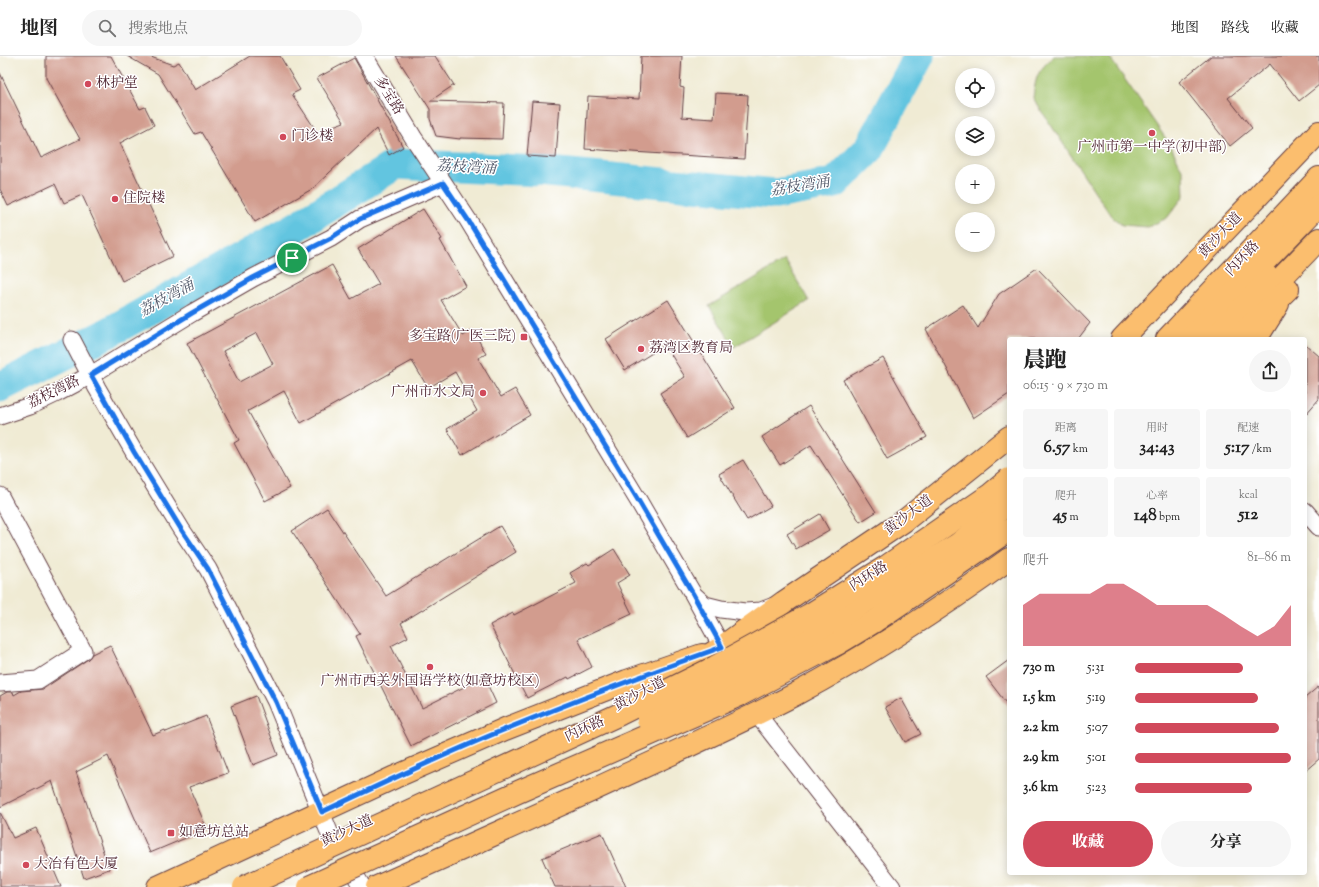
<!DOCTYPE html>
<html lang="zh">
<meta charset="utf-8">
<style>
:root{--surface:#fff;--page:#f6f6f6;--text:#222;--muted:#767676;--line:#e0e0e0;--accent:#d1495b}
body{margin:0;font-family:"Sorts Mill Goudy","Noto Serif SC",serif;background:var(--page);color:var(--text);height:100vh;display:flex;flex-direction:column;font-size:15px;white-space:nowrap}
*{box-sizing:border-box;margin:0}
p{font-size:13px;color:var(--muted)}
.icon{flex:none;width:22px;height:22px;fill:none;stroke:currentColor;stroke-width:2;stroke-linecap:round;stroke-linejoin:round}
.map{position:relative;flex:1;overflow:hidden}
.panel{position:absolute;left:1007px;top:281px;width:300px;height:538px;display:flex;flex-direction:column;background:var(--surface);border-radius:4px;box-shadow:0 2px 10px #0003}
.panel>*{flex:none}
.tools{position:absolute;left:955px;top:12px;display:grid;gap:8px}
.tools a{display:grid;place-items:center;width:40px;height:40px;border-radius:50%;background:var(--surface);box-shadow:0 2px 10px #0003;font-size:20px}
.pin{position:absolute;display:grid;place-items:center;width:34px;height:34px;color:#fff;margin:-17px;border:2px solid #fff;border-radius:50%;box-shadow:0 1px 4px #0007}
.round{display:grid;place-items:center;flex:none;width:42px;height:42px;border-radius:21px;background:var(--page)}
.head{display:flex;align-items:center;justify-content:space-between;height:68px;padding:0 16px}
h1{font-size:22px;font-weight:800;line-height:30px}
.stats{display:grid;grid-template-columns:repeat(3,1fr);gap:6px;height:68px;padding:4px 16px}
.stats div{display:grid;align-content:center;border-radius:4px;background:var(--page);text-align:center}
.stats b{font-size:17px;font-weight:800}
.stats small{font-size:11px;font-weight:400}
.stats p{font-size:11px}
.chart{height:112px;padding:8px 16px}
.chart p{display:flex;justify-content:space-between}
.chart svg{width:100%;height:72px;margin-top:4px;fill:var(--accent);opacity:.7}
.primary-button{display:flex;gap:8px;margin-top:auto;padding:8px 16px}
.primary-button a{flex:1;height:46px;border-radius:24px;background:var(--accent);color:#fff;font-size:16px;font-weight:800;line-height:46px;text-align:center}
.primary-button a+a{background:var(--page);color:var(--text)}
ul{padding:0 16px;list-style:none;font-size:13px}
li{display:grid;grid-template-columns:64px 48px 1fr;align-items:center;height:30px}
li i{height:10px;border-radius:5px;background:var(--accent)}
header{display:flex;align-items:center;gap:24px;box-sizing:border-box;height:56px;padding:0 20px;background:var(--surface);border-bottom:1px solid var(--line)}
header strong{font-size:19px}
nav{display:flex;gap:22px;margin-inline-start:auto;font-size:14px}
.search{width:280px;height:36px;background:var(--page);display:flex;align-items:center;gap:10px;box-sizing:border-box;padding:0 14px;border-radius:22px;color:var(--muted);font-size:15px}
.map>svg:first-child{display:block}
.green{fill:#a4c56d;stroke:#77724c}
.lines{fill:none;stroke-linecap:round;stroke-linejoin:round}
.river{stroke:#62c5e0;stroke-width:31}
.building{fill:#d29c8e;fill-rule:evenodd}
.minor-casing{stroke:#633e44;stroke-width:19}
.major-casing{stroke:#633e44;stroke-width:24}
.highway-casing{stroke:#633e44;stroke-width:24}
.minor{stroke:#fff;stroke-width:17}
.major{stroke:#fbbe6e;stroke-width:22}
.highway{stroke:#fbbe6e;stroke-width:22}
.highway-bridge-casing{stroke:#633e44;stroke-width:24;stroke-linecap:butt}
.highway-bridge{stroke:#fbbe6e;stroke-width:22}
.route-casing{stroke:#fff;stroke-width:8}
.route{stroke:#1a73e8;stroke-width:5}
.poi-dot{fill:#d1495b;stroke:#fff;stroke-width:1.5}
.labels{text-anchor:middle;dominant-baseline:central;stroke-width:3;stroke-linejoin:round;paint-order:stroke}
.poi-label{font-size:14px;fill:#4a1f2b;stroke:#fff;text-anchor:start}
.street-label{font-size:14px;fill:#4a1f2b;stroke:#fff}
.water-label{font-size:15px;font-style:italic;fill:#52596a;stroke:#fff}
</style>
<header>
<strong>地图</strong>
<div class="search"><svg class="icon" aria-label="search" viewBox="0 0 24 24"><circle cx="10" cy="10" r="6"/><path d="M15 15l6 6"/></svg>搜索地点</div>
<nav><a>地图</a><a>路线</a><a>收藏</a></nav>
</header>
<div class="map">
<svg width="1319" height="831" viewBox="0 0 1319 831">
<rect width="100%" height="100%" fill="#fff"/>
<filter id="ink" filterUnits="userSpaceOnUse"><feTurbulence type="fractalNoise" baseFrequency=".025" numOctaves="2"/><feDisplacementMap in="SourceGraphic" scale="8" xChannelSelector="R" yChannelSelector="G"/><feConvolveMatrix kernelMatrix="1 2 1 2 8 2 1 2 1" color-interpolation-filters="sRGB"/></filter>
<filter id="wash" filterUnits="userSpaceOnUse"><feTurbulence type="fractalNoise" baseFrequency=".012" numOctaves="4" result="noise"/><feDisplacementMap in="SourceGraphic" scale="16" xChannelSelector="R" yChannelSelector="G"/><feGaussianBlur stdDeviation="0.9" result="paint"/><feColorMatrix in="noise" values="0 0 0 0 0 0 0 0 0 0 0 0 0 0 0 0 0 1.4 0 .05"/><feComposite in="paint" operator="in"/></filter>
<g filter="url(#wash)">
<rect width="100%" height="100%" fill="#f0ebd4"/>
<g class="green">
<path d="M1054,0H1108L1110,2L1171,90L1183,116L1184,140L1167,162L1148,171L1122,169L1111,160L1033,42C1036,19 1037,16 1054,0Z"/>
<path d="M785,204L809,245L734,291L709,250Z"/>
</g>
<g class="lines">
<path class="river" d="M0,331L106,278L298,170L396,108L539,115L776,138L835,127L869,93L919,0"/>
</g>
<g id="blocks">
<g class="building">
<path d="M46,0H111L140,53L145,51L154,69L120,87L173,200L122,225L82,139L64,147L55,128L8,150L0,133V17L41,102L80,83L46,22Z"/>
<path d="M127,0H148L173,9L179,6L195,34L250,0H280L300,34L292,38L317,76L344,66L317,22L354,2L403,91L389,99L376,73L312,133L255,166L201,76L195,78L158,18Z"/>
<path d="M396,0H435L454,29L430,45L504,47L502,83L460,82V83L436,80L430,63V53Z"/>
<path d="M641,0H682L680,31L684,32L682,61L714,63L716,37L748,39L744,103L585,93L588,40L639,43Z"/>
<path d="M1211,0H1319V29L1299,45L1270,8L1228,42L1252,72L1230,90L1179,26Z"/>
<path d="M532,45L560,47L556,102L527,100Z"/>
<path d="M423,153L442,183L440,184L466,230L441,244L463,280L473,274L486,298L478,302L501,341L515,333L530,359L462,399L447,373L477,355L455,316L428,332L412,305L301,367L284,335L248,355L290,432L265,445L234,387L239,384L187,287L332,209L351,243L379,228L358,193ZM257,277L273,308L239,326L223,295Z"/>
<path d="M1037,212L1090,267L1078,283H1009V338L973,362L926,273L963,249L978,272L999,238Z"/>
<path d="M668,244L735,352L687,382L660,337L685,321L665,289L625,314L606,283Z"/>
<path d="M1305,288L1319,300V343L1305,359Z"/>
<path d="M883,302L927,381L887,403L843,324Z"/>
<path d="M809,350L876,456L860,466L811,389L780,409L762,381Z"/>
<path d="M743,404L771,450L747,464L719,418Z"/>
<path d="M327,452L386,540L500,470L516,496L401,567L408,581L391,590L422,652L484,621L496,647L411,690L356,580L360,578L292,475Z"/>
<path d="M820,458L829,474L796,493L787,478Z"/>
<path d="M614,493L630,519L617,527L632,558L578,583L592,611L569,623L568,621L527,642L490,569L513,557L514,559L576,527L570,517L587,507L589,509Z"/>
<path d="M110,589L153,679L165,674L166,676L206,660L228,717L189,731L207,773L150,797L108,700L76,716L109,813L84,822L52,725L0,751V640L7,636H13L14,639L21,635L43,633L88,603L92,598Z"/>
<path d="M1009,604V651L986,621Z"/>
<path d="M1319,630V703L1305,715V642Z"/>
<path d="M256,640L278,699L253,709L231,650Z"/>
<path d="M901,642L921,678L905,686L885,651Z"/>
<path d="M0,756L13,782L36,772L61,831H0Z"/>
<path d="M602,777L626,831H555L542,802Z"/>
</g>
</g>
</g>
<g filter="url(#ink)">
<use href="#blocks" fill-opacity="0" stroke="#633e44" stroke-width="1"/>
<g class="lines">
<g class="minor-casing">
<g id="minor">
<path d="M364,0L413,81L468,164L638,444L693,538L722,591L723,602"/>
<path d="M72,284L97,332L134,396L181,473L208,513L276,646L332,783"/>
<path d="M0,360L30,350L57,337L91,319L192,257L253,222L331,182L360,163L443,127"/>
<path d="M0,440L83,595L38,624L0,627"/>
<path d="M1305,455L1319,471"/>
<path d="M695,540L705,549L721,553L745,556L761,555L774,550"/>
<path d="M757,658L892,831"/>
<path d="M352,813L362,831"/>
</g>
</g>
<g class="major-casing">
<g id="major">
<path d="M1256,283L1278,248"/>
<path d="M158,831L395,721L505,673L627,625L702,599"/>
<path d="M377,831C449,798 521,766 593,734C660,703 728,673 794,639C869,599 940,553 1009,503"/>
</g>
</g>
<g class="highway-casing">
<g id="highway">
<path d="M1264,240L1319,183"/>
<path d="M1122,283L1319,76"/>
<path d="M1167,283L1319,122"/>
<path d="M1190,283L1319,149"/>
<path d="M1214,283L1270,222"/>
<path d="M1237,283L1288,233"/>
<path d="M668,625L722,591L784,546L904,465L1009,381"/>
</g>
</g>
<use href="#minor" class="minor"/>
<use href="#major" class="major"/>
<use href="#highway" class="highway"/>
<g class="highway-bridge-casing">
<g id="highway-bridge">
<path d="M648,664L761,607L820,574L958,488L1009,447"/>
<path d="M244,831L620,658L715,611L809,559L884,512L991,438L1009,423"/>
<path d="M309,831L518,736L740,639L837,588L875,565L1009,474"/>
</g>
</g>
<use href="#highway-bridge" class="highway-bridge"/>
</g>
</g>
<g class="lines" filter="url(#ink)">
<g class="route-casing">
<path id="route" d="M443,127L468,164L638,444L693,538L722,591C649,617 577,644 506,673C444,698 383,727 322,756L276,646L208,513L181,473L134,396L91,319L192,257L253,222L331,182L360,163Z"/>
</g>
<use href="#route" class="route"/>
</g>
<g class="poi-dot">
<circle cx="88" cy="28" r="4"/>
<circle cx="1152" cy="77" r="4"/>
<circle cx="283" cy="81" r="4"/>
<circle cx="115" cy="143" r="4"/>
<rect x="520" y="277" width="8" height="8" rx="2"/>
<circle cx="641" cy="293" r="4"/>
<circle cx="483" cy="337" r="4"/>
<circle cx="430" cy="611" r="4"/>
<rect x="167" y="773" width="8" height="8" rx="2"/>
<circle cx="26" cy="809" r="4"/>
</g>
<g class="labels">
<g class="poi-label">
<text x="96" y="28">林护堂</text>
<text x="291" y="81">门诊楼</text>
<text x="1152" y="92" text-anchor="middle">广州市第一中学(初中部)</text>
<text x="123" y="143">住院楼</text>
<text x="516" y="281" text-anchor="end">多宝路(广医三院)</text>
<text x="649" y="293">荔湾区教育局</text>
<text x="475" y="337" text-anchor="end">广州市水文局</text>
<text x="430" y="626" text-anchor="middle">广州市西关外国语学校(如意坊校区)</text>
<text x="179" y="777">如意坊总站</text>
<text x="34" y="809">大冶有色大厦</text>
</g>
<g class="street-label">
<text transform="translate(388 40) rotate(58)">多宝路</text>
<text transform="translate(1221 180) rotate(-47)">黄沙大道</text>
<text transform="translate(1243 203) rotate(-47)">内环路</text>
<text transform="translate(54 337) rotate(-26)">荔枝湾路</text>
<text transform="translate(909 460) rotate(-37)">黄沙大道</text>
<text transform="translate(869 521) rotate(-32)">内环路</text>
<text transform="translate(640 639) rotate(-28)">黄沙大道</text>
<text transform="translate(585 674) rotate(-25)">内环路</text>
<text transform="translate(347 776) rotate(-25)">黄沙大道</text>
</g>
<g class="water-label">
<text transform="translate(466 112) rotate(3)">荔枝湾涌</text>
<text transform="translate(800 131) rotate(-9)">荔枝湾涌</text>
<text transform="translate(167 243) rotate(-29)">荔枝湾涌</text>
</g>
</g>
</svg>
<div class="tools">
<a><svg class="icon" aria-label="locate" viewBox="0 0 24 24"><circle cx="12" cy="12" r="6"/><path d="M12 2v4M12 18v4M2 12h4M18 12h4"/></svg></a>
<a><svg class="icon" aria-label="layers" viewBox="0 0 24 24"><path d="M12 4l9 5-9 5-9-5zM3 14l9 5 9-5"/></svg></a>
<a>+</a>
<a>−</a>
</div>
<div class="pin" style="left:292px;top:202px;background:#1e9e55"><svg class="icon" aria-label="arrive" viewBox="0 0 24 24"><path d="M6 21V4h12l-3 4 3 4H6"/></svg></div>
<section class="panel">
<div class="head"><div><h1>晨跑</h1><p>06:15 · 9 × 730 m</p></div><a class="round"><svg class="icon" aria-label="share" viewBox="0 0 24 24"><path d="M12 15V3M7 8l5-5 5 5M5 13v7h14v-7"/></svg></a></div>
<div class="stats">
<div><p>距离</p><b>6.57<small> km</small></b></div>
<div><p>用时</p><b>34:43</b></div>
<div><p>配速</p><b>5:17<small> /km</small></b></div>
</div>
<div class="stats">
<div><p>爬升</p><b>45<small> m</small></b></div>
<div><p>心率</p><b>148<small> bpm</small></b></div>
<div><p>kcal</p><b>512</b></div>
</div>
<div class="chart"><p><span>爬升</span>81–86 m</p>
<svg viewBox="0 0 160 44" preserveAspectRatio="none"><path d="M0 44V19L10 12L20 12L30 12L40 12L50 6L60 6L70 12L80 19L90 19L100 19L110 19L120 25L130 32L140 38L150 32L160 19V44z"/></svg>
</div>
<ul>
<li><b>730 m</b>5:31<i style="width:69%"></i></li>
<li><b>1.5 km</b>5:19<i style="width:79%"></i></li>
<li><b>2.2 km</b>5:07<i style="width:92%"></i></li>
<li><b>2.9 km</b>5:01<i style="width:100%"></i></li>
<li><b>3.6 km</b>5:23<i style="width:75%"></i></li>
</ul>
<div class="primary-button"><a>收藏</a><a>分享</a></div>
</section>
</div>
